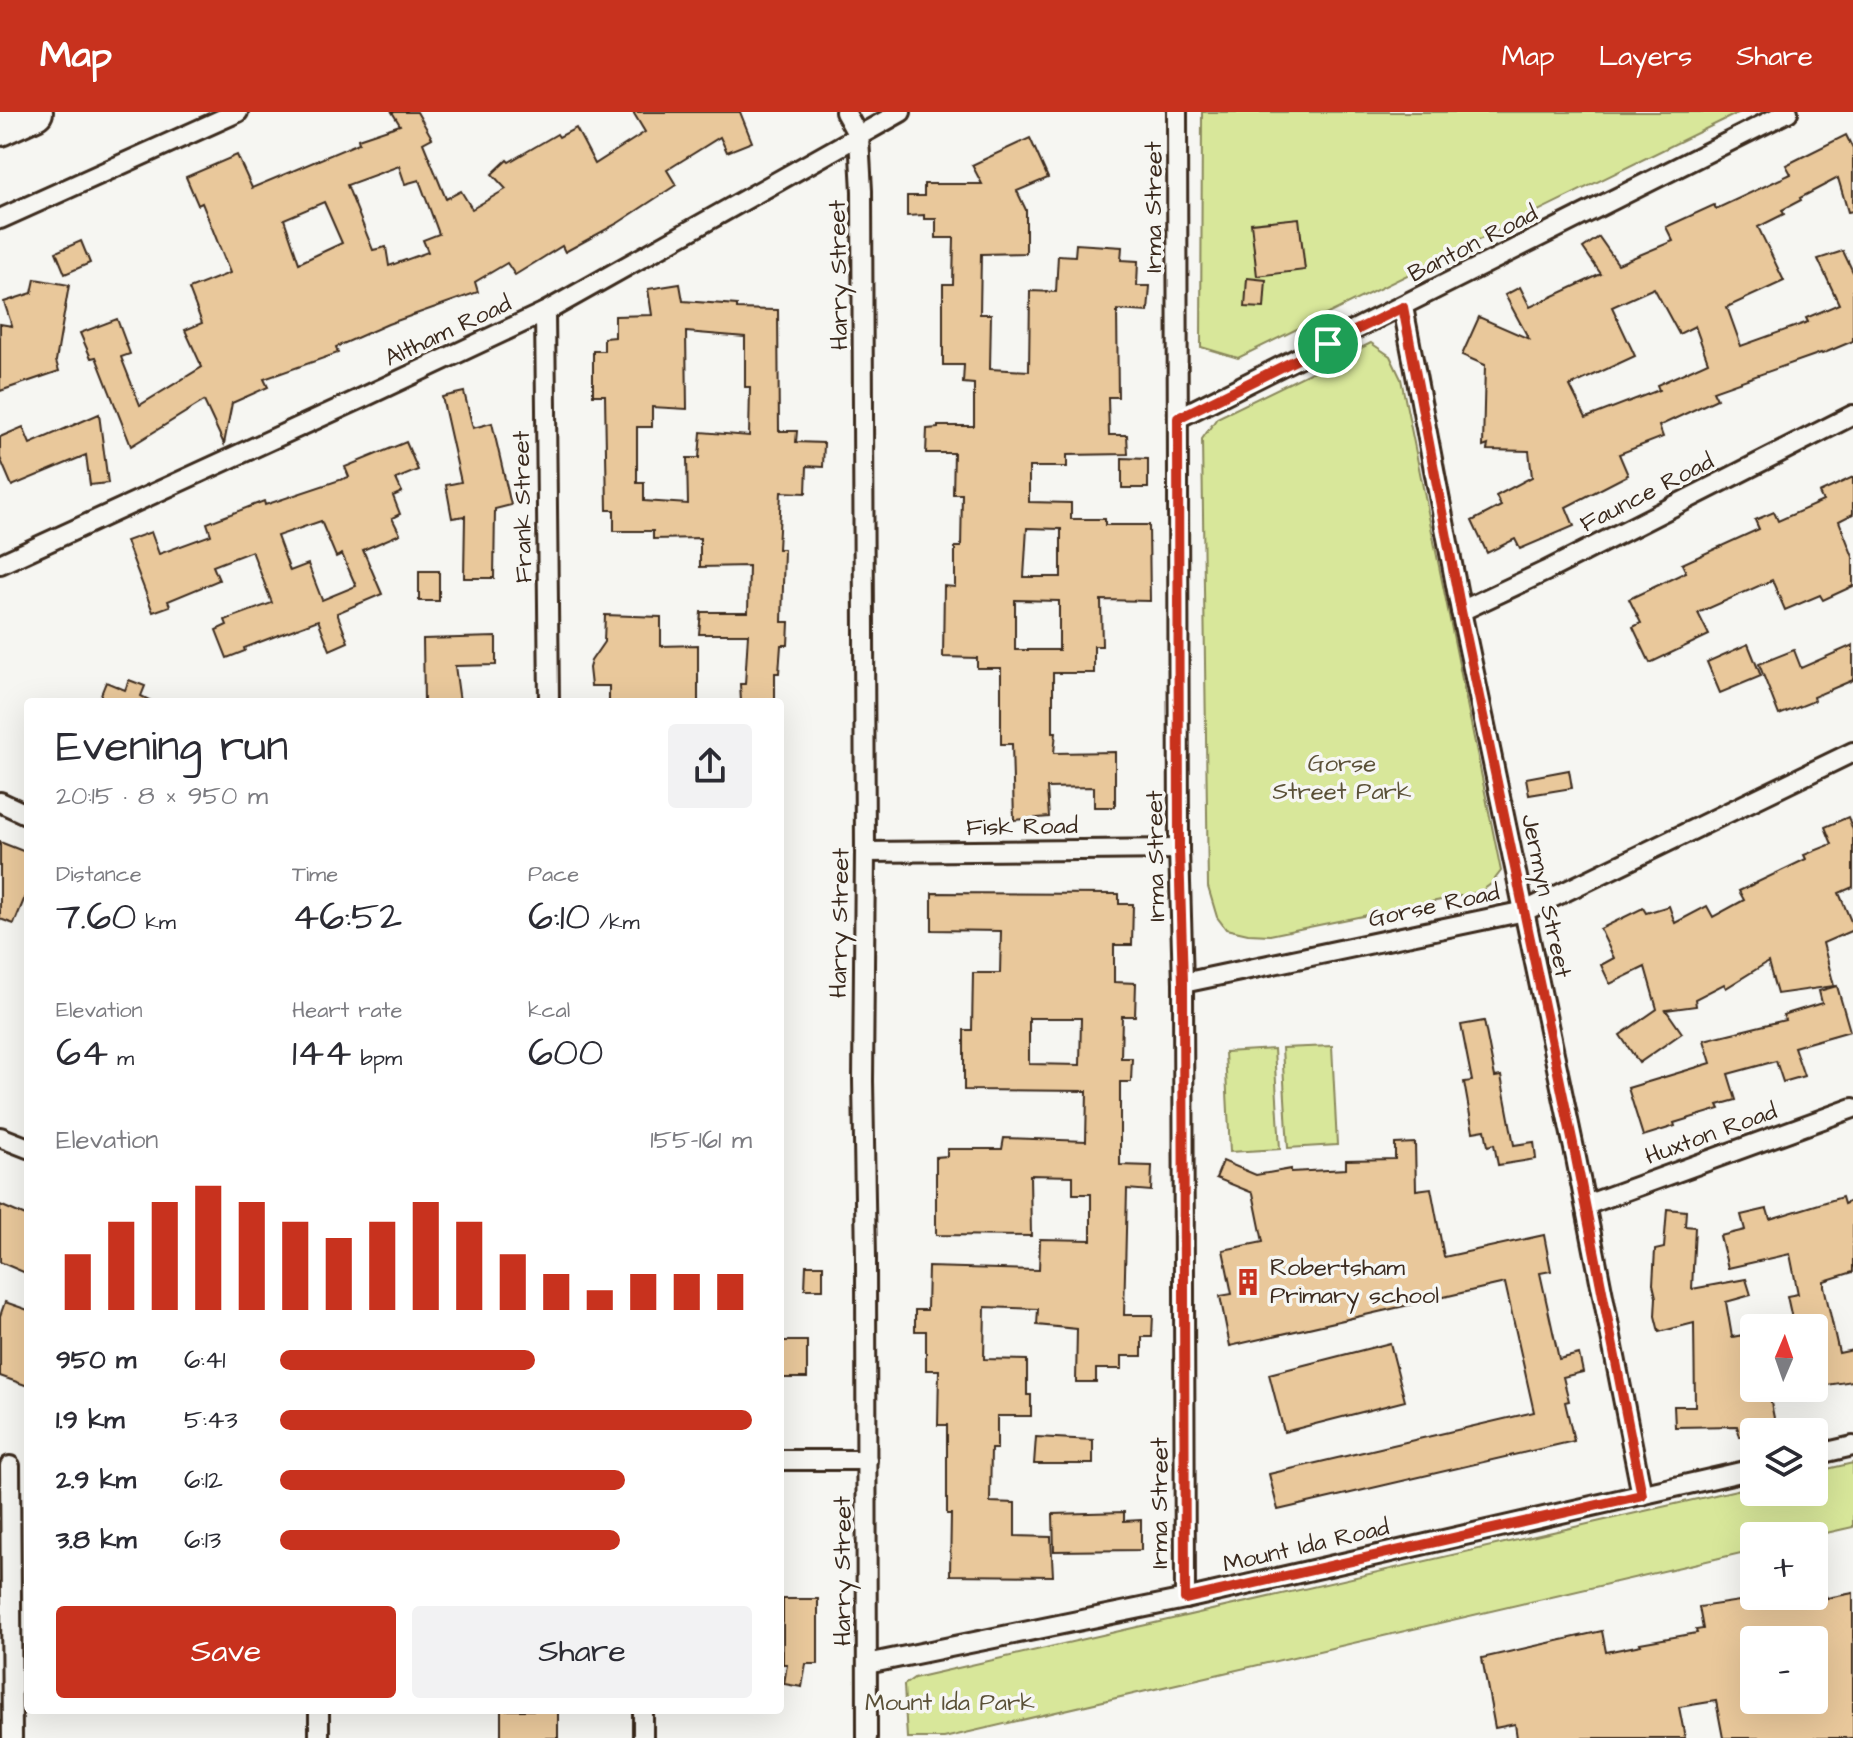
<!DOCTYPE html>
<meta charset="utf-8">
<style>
:root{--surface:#fff;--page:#f2f2f3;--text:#2b2b33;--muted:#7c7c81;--accent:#c8321e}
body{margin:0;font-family:"Architects Daughter",sans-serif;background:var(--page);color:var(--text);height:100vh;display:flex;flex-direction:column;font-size:30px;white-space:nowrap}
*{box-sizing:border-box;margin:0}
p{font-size:26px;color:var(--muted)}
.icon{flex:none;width:44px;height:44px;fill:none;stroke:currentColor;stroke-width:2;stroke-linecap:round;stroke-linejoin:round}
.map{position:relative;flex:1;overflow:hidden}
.side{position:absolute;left:24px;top:586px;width:760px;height:1016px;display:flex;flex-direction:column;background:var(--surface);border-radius:8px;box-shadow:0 8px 32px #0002}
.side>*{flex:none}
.needle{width:52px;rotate:2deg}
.controls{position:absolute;left:1740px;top:1202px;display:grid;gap:16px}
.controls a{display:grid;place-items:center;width:88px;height:88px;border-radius:8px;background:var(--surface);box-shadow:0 8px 32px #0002;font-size:40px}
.pin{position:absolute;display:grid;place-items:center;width:68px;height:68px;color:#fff;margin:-34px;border:4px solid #fff;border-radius:50%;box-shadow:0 2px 8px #0007}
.round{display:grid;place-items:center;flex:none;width:84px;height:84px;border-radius:8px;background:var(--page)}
.head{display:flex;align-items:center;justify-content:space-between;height:136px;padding:0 32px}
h1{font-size:44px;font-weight:600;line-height:60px}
.metrics{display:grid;grid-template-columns:repeat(3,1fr);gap:12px;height:136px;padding:8px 32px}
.metrics div{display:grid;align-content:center}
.metrics b{font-size:40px;font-weight:600}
.metrics small{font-size:22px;font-weight:400}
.metrics p{font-size:22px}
.chart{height:224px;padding:16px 32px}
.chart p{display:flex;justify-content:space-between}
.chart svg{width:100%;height:144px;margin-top:8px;stroke:var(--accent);stroke-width:6}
.action{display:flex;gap:16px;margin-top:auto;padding:16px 32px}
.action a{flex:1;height:92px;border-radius:8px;background:var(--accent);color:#fff;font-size:32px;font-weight:600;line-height:92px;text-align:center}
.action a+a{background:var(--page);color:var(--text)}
ul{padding:0 32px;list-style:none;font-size:26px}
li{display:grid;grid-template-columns:128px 96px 1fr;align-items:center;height:60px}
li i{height:20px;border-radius:10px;background:var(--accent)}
header{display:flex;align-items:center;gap:48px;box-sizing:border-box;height:112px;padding:0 40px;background:var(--accent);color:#fff}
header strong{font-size:38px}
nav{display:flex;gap:44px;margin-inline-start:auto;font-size:28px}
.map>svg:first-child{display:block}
.green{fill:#d8e79a;stroke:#8a885c;stroke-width:2}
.building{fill:#e9c89b;stroke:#3b2a1e;stroke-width:2;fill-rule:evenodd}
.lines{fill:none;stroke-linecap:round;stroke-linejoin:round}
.minor-casing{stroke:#3b2a1e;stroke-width:24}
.motorway-casing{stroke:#3b2a1e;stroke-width:40}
.minor{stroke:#f6f6f2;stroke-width:18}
.motorway{stroke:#f6f6f2;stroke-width:34}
.route-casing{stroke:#fff;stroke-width:16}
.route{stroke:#c8321e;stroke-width:10}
.labels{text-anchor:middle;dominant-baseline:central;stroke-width:7;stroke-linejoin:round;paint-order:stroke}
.street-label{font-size:24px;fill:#3b2a1e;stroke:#f6f6f2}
.park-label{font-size:24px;fill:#5a5037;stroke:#f6f6f2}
.poi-label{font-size:24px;fill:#3b2a1e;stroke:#f6f6f2;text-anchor:start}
</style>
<header>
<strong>Map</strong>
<nav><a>Map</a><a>Layers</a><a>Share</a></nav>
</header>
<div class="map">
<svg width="1853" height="1626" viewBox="0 0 1853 1626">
<rect width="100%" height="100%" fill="#f6f6f2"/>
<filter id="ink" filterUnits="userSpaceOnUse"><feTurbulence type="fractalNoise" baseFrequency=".0125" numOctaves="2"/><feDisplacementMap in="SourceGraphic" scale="16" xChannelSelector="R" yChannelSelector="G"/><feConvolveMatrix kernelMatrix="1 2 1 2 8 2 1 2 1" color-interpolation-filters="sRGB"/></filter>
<g filter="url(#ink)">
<g class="green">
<path d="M1202,0H1740L1238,246L1201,235Z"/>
<path d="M1371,231L1390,244L1401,267L1501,759L1491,772L1480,780L1270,823L1248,822L1226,817L1217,805L1208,775L1202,327L1217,306Z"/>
<path d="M1332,934L1337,1033L1288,1036L1282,936Z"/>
<path d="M1274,937L1280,1037L1230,1040L1225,940Z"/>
<path d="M1853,1351V1415L1813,1424H1754V1438L944,1626H907L904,1573L914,1566L1754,1374V1380H1814V1360Z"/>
</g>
<g class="building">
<path d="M392,0H417L432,26L423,31L446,87L461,79L472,97L506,77L492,62L507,48L509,50L557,22L559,25L576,16L595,52L645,20L633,0H740L752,30L727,40L720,25L667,58L676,73L618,111L565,140L562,134L515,163L507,151L475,170L478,180L388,212L336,235L338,241L264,267L268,275L232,291L224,332L204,289L131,334L96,245L91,246L80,221L117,207L130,242L121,245L140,293L202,255L185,218L202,211L189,177L230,161L202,91L198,93L186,65L237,43L252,76L359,31L358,27L400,13ZM399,54L405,72L419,68L439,122L423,128L428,140L389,154L386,135L373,138L347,73ZM324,90L342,131L299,151L284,107Z"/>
<path d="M1846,23L1853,37V99L1848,100L1838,66L1800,86L1801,88L1782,98L1784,102L1758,115L1784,169L1727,195L1741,234L1808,210L1806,206L1839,192L1818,147L1843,139L1853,160V229L1822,242L1821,241L1713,279L1717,287L1659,314L1663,325L1619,342L1628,363L1566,395L1574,414L1520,437L1515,427L1487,441L1472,409L1501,394L1496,384L1532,365L1529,339L1487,338L1488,333L1483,335L1485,253L1462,243L1479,205L1529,227L1505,183L1520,175L1530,195L1601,162L1583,136L1599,125L1618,152L1673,129L1666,115L1714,93L1716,97L1791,62L1786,53ZM1654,176L1679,222L1695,214L1708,250L1657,273L1659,278L1586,306L1570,274L1635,244L1612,195Z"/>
<path d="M1030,26L1048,66L1017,79L1026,98V141L981,142L980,202H991L990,257L1029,259L1030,179L1056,180L1058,143L1075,144L1076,132L1122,135L1121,148L1138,149L1137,174H1150L1148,200L1117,198L1118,285H1108L1109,323H1127L1128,342L1067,343V355H1029V390L1071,391V407H1105V413H1149L1150,489L1101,488L1102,534H1094V561H1053V620H1056L1054,641L1115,640V695H1094V675L1047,676L1049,705L1014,708L1012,632H1001V556H977V546L943,545L944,474L955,475V435H961L962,382H953L954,341H926L927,317L938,316V314H974V272L963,271L964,253H943V172H953L954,126H936V107H924V103L907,104V84H924V72H982L972,53ZM1027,416L1061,417V465H1024ZM1015,488L1059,489V538H1015Z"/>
<path d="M1299,106L1305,158L1257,164L1251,111Z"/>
<path d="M81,129L90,151L65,162L56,140Z"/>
<path d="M1247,166L1266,168L1264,196L1245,195Z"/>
<path d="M35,167L69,173L56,249L59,259L0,279V212L12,214L4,190L32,181Z"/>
<path d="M680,172L683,189L737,193V197L778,198L779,319H797L796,330L824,331L823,355L807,354L806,381L781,380L778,437H784L782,510H789L788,533H781L779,561H775V590H741L740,572H745L748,522H699L701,500H748L749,454L700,455V426L653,427V419H614V398H607L605,283H593V239H604V226L615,225V204L652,203L648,177ZM686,220L745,225V275H750L749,324L701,320L699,346H687L688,392L644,389V371H637V315H652V295L687,297Z"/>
<path d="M464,280L473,316L492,311L511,393L495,397L494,466H464L465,404L452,406L446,373L461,370L442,285Z"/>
<path d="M99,302L108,371L90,373L86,343L12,374L0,346V325L23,315L30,332Z"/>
<path d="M406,330L418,358L396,367L402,380L393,384L400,402L392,406L400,422L363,438L382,482L337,501L348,530L330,538L318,508L244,536L245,539L227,546L216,518L227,513L225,508L272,491L252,439L213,454L219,468L168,489L170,494L153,500L126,429L151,420L159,442L211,423L207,411L264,389L265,393L349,365L345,355ZM321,409L336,445L342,442L356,474L322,488L308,452L290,459L277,424Z"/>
<path d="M1122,346L1148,347V376H1122Z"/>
<path d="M1853,365V402L1839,409L1853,445V474L1823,488L1820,483L1785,498L1772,468L1698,501L1709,523L1650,551L1633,515L1641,511L1629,487L1686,460L1682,452L1759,417L1755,408L1774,400L1778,409L1823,389L1819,381Z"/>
<rect x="419" y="459" width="20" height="30"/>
<path d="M605,503L661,505V534L698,533V590H609V574H591L589,556L591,549L604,530Z"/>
<path d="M496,525V553L455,554L460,590H424L423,527Z"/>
<path d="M1748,532L1761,564L1720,581L1707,550Z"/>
<path d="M1853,533V568L1813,585L1814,589L1779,603L1759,552L1794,538L1801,556Z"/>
<path d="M129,568L145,574L141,584L153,590H98L106,570L125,578Z"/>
<path d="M1569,658L1572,676L1529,683L1526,666Z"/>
<path d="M1848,705L1853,718V775L1839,781L1853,814V818L1823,831L1834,874L1777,882L1768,850L1726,876L1724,872L1695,887L1696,894L1666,898L1682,921L1639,951L1620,923L1657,897L1645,855L1610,872L1601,853L1614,846L1600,817L1643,796L1646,801L1669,794L1675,811L1707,794L1713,805L1744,788L1739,779L1806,747L1804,743L1832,732L1825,715Z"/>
<path d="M0,730L28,741V778L14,812L0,807Z"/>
<path d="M932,781L1119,782V792H1133L1132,833H1114V870L1136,871L1135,904H1122L1121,946H1132L1131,970H1120V1053L1152,1054L1151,1079L1127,1077L1124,1203H1153L1152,1225H1142V1244H1122V1257H1096V1270H1076L1077,1217L1037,1213L1038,1197L985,1195L984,1247L1027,1248V1283H1031V1304H997V1337H991L990,1390L1015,1391V1424L1051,1425L1053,1464L950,1463L951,1402H947V1313H938L939,1258H926V1219H915V1198H927L928,1155L1039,1158L1040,1127L1091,1128V1082H1073V1064L1030,1063L1031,1124L936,1123V1045L947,1044V1037H1002L1004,1026L1086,1029L1087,979L964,978V918H972L973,861H1000L1001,819L932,818ZM1029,906H1081L1080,953L1029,952Z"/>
<path d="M1837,874L1850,919L1794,935L1804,964L1783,970L1776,949L1728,962L1736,988L1718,993L1720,997L1674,1011L1675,1014L1643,1024L1628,976L1711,951L1704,928L1785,908L1783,903L1822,891L1819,879Z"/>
<path d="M1484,909L1495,965L1501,964L1514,1033L1534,1030L1536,1047L1498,1053L1494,1032L1488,1034L1485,1018L1473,1020L1464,970L1472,969L1461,913Z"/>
<path d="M1415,1031L1416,1078L1431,1076L1444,1145L1544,1123L1551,1159L1540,1161L1559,1247L1579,1242L1583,1260L1563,1265L1569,1289L1565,1290L1574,1329L1278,1398L1269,1362L1534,1300L1505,1171L1230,1234L1220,1184L1232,1182L1223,1138L1263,1130L1253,1081L1216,1066L1223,1049L1256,1063L1291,1057V1060L1346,1057V1048L1395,1047V1032Z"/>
<path d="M1842,1085L1844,1092L1853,1088V1160L1824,1169V1174L1839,1241L1853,1238V1269L1814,1275V1216H1794L1787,1184L1798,1182L1790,1142L1728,1156L1720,1124L1745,1118L1741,1103L1767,1097L1770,1107Z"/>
<path d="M0,1093L28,1105V1162L0,1150Z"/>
<path d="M1667,1097L1686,1099L1685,1114L1695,1115L1692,1177L1746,1167L1751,1183L1726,1190L1732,1225L1754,1221V1276H1768L1776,1316L1740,1325L1737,1314L1675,1315L1674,1294H1695L1694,1211L1659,1220L1655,1204L1656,1185L1653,1172L1655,1138L1664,1136Z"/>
<path d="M806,1153H823V1177H805Z"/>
<path d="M5,1190L28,1198V1274L0,1264V1204Z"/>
<rect x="780" y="1229" width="27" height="37"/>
<path d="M1390,1231L1405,1289L1284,1320L1269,1262Z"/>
<path d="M1036,1325L1093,1328V1352H1034Z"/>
<path d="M1124,1400V1409L1141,1408V1438L1054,1439L1053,1402Z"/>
<path d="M1853,1481V1626H1723L1716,1589L1679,1595L1685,1626H1517L1515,1612L1495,1616L1482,1546L1602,1519L1606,1540L1641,1533L1640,1531L1697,1521L1696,1518L1703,1517L1699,1495L1773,1484H1826L1827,1486ZM1754,1528H1814V1588H1754Z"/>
<path d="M783,1487H818V1552H806L802,1575L784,1572L787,1552H783Z"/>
<rect x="501" y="1598" width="57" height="28"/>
</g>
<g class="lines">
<g class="minor-casing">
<g id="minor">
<path d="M845,0L859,25L862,79L865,740L863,969L866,1147L867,1626"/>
<path d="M1177,0L1179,737L1183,871L1185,1487"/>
<path d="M0,107L238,0"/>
<path d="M1403,195L1461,499L1576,1046L1642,1383"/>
<path d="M545,200L549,590"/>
<path d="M1178,306L1788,0"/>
<path d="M0,452L362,286L545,200L901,0"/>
<path d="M1461,499L1546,459L1853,303"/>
<path d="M0,690L28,703"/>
<path d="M865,740L1179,737"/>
<path d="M1183,871L1525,799L1853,640"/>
<path d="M0,1025L28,1036"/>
<path d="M1586,1093L1853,996"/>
<path d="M1814,1343L1853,1334"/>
<path d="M780,1348H867"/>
<path d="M10,1354L12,1626"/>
<path d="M867,1552L1185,1487L1754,1357"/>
<path d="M319,1598V1626"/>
<path d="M643,1626V1598"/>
</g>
</g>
<g class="motorway-casing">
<path id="motorway" d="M0,16L35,0"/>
</g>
<use href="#minor" class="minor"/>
<use href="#motorway" class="motorway"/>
</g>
</g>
<g class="lines" filter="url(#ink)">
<g class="route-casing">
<path id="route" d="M1403,195L1461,499L1576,1046L1642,1383L1185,1487L1183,871L1179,737L1178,306Z"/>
</g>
<use href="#route" class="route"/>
</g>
<defs>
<g id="building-bare" transform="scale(2.16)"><path d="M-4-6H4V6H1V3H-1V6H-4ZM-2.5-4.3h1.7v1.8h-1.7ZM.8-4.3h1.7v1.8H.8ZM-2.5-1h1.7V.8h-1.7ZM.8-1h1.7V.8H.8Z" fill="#c8321e" stroke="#f6f6f2" stroke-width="2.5" paint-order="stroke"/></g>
</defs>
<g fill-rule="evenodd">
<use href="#building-bare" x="1248" y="1170"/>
</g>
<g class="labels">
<g class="street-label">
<text transform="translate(1154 95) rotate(-90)">Irma Street</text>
<text transform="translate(1473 132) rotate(-27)">Banton Road</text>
<text transform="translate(839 163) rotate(-91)">Harry Street</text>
<text transform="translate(448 219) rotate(-25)">Altham Road</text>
<text transform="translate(1647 381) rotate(-27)">Faunce Road</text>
<text transform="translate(523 395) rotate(-91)">Frank Street</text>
<text transform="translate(1022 715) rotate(-1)">Fisk Road</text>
<text transform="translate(1156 744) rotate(-91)">Irma Street</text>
<text transform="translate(1546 784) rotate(78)">Jermyn Street</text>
<text transform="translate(1434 794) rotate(-12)">Gorse Road</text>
<text transform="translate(840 811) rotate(-89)">Harry Street</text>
<text transform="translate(1711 1022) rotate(-20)">Huxton Road</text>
<text transform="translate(1160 1391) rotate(-90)">Irma Street</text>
<text transform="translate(1306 1434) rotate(-13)">Mount Ida Road</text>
<text transform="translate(843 1459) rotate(-90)">Harry Street</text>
</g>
<g class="park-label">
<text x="1342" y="652">Gorse<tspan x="1342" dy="28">Street Park</tspan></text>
<text x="950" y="1591">Mount Ida Park</text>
</g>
<g class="poi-label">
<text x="1270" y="1156">Robertsham<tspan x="1270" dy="28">Primary school</tspan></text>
</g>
</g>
</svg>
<div class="controls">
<a><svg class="needle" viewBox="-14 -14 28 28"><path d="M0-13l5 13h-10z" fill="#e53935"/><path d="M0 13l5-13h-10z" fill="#7c7c81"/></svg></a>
<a><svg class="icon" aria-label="layers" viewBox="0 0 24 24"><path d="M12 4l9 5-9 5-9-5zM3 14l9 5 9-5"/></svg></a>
<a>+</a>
<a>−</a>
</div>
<div class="pin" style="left:1328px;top:232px;background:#1e9e55"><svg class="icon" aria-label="arrive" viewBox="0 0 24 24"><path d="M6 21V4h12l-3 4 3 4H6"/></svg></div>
<section class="side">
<div class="head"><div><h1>Evening run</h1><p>20:15 · 8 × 950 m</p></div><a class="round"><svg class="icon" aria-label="share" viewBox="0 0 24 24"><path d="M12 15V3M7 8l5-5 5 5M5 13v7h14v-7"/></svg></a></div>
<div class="metrics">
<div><p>Distance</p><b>7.60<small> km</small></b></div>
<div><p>Time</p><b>46:52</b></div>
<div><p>Pace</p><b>6:10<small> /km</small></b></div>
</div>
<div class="metrics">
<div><p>Elevation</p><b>64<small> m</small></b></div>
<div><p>Heart rate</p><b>144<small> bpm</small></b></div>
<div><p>kcal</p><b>600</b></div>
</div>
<div class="chart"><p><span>Elevation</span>155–161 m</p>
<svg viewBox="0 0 160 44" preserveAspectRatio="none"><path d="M5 44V27M15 44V17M25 44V11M35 44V6M45 44V11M55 44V17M65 44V22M75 44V17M85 44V11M95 44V17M105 44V27M115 44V33M125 44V38M135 44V33M145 44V33M155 44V33"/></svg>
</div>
<ul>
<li><b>950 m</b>6:41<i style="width:54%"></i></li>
<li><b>1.9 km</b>5:43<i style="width:100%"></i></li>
<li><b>2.9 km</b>6:12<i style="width:73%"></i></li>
<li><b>3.8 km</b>6:13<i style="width:72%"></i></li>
</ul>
<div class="action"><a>Save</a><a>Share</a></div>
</section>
</div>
